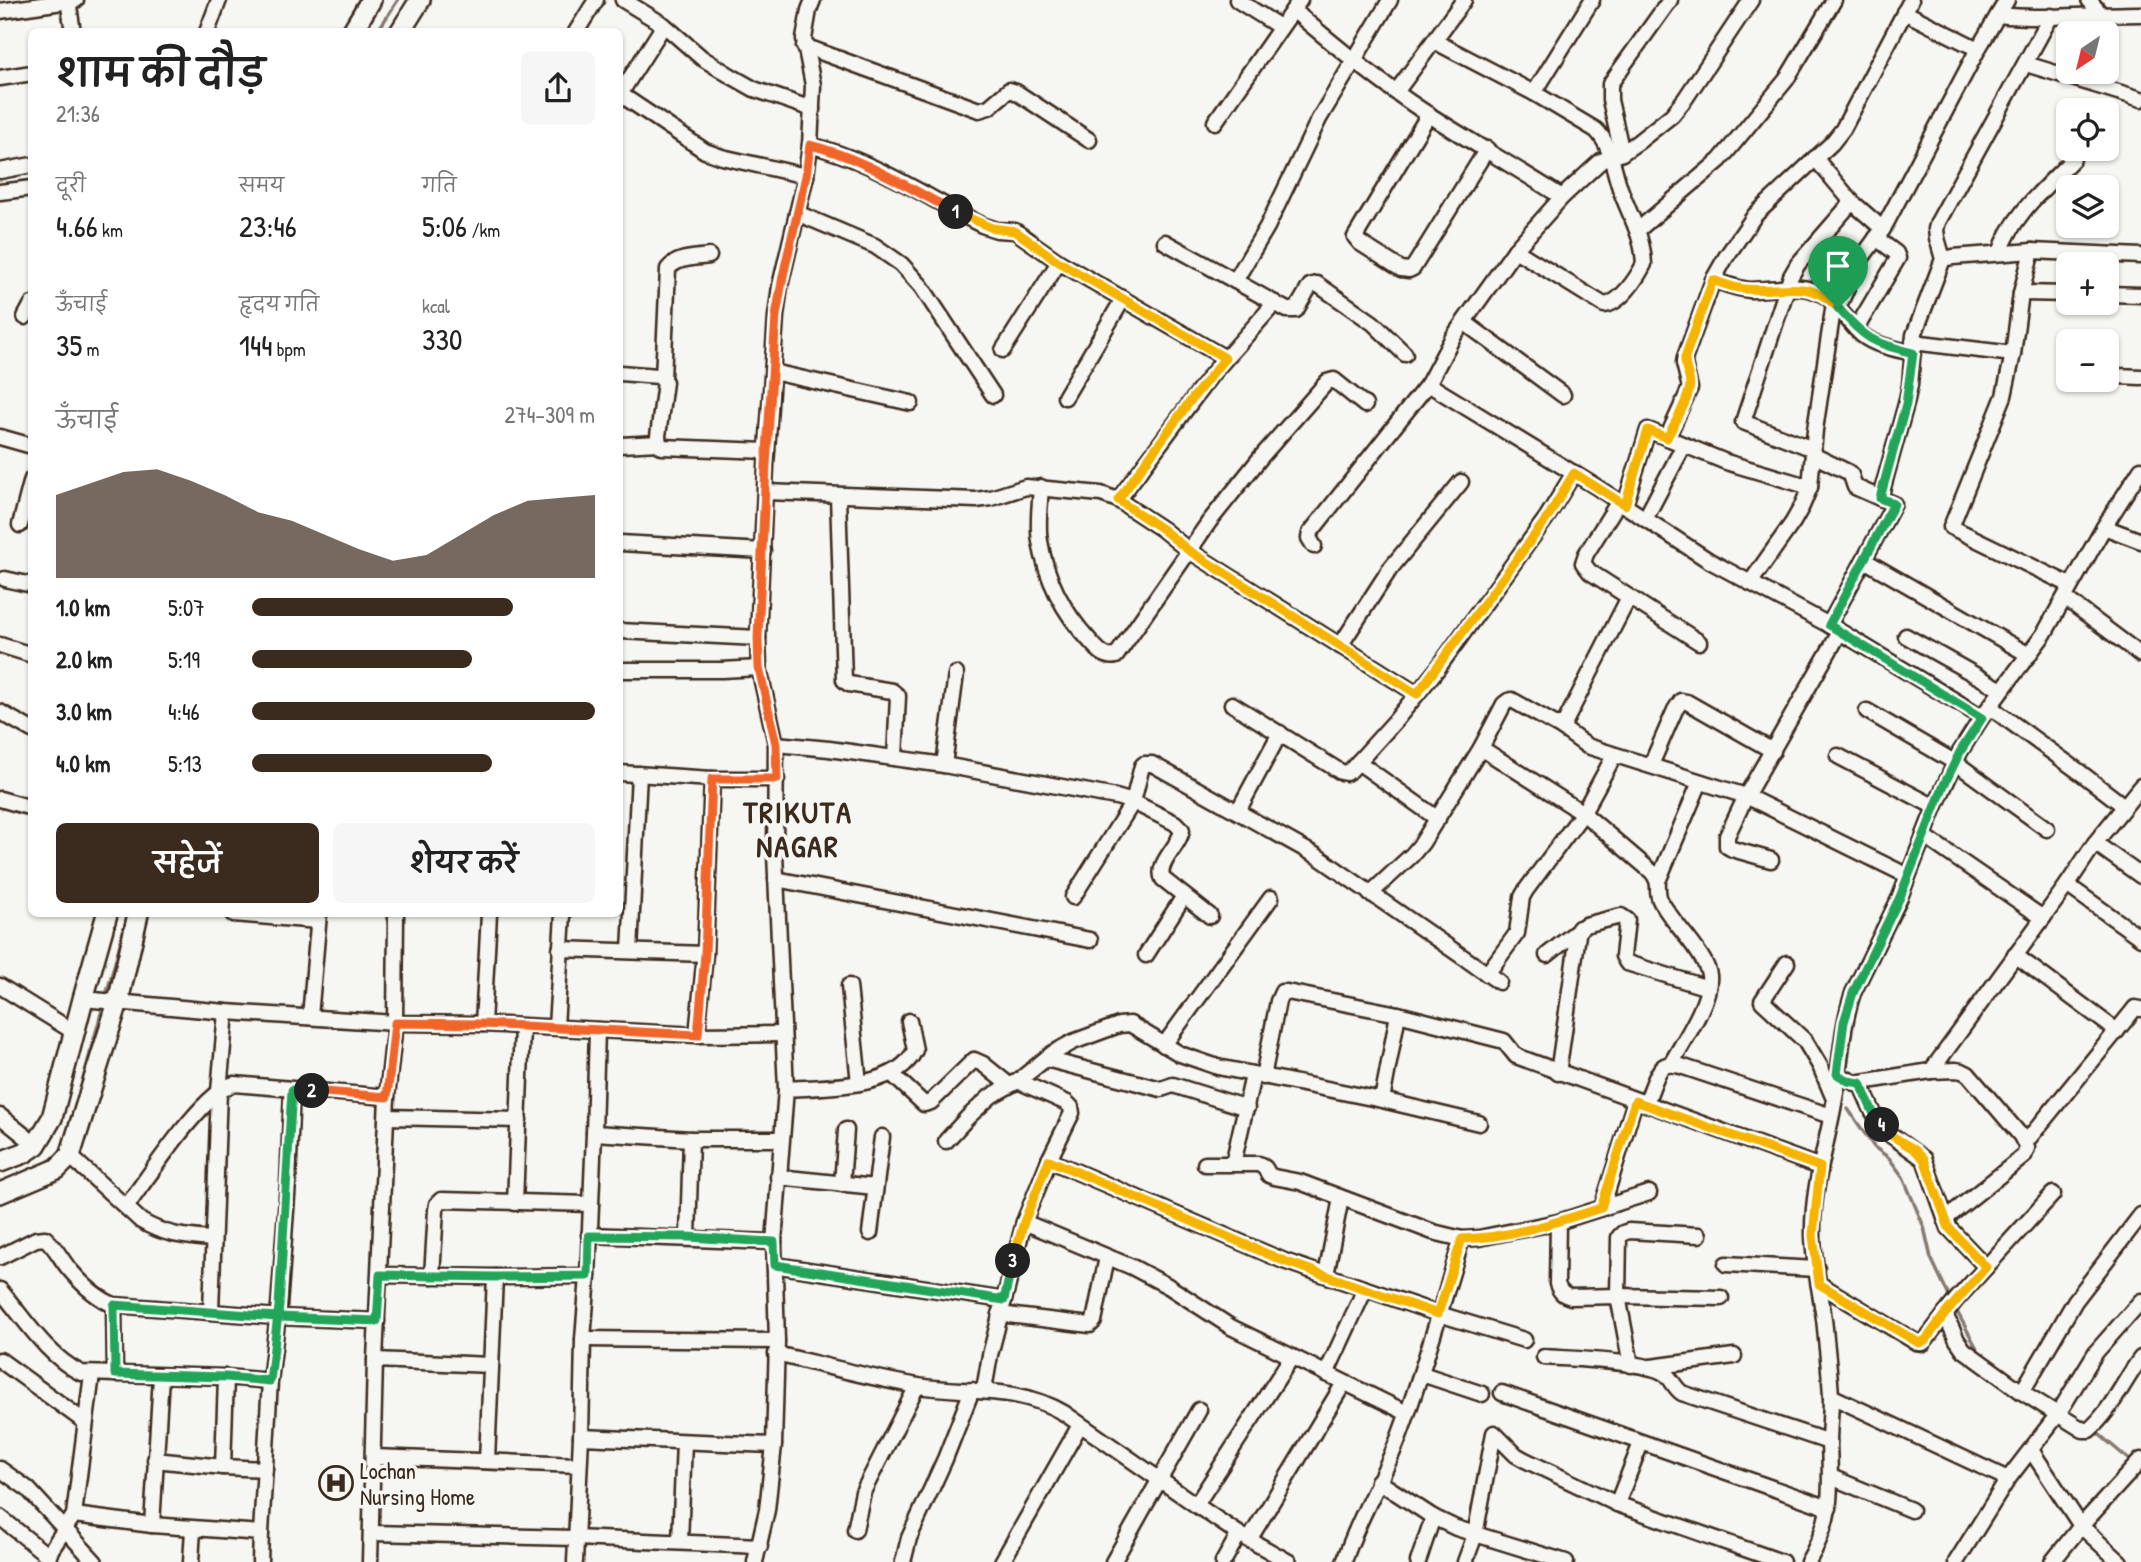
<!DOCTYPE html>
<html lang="hi">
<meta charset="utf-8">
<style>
:root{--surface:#fff;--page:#f6f6f6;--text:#222;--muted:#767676;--accent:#3b2a1e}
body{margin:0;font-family:"Patrick Hand","Playpen Sans Deva",sans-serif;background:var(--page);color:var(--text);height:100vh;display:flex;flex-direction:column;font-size:26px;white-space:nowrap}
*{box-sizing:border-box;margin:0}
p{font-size:23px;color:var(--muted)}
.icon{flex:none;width:38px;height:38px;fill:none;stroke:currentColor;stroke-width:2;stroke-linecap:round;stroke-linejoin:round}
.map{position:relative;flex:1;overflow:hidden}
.panel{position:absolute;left:28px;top:28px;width:595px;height:889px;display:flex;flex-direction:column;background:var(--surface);border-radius:10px;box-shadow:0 2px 5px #0004}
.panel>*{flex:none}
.needle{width:46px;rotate:215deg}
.tools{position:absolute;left:2056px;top:21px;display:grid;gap:14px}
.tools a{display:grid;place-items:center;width:63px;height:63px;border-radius:10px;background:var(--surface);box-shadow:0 2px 5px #0004;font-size:35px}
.pin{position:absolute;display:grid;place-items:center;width:60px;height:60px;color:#fff;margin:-72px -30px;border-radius:50% 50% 50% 0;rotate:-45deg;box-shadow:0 0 7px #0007}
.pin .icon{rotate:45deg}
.km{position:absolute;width:35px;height:35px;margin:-18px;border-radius:50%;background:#222;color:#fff;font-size:19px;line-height:35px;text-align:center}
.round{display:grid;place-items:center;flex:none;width:74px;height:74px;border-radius:10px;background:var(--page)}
.summary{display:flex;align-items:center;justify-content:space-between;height:119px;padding:0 28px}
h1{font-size:38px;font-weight:600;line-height:52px}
.stats{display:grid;grid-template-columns:repeat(3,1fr);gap:10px;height:119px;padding:7px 28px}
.stats div{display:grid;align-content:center}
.stats b{font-size:30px;font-weight:600}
.stats small{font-size:19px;font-weight:400}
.stats p{font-size:19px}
.chart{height:196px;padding:14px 28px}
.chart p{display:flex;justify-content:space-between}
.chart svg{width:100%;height:126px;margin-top:7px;fill:var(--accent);opacity:.7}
.action{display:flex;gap:14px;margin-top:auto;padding:14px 28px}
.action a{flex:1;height:80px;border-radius:10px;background:var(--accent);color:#fff;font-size:28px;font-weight:600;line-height:80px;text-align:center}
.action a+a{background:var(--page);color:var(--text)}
ul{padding:0 28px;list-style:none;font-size:23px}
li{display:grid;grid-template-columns:112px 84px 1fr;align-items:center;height:52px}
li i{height:18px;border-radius:9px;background:var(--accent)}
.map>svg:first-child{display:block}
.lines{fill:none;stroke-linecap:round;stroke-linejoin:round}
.stream{stroke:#857a71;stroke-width:3.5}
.minor-casing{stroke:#3b2a1e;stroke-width:19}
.major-casing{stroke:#3b2a1e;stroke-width:24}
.minor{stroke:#f6f6f2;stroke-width:14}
.major{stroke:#f6f6f2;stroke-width:19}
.split-1-casing{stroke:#fff;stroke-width:14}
.split-2-casing{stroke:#fff;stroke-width:14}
.split-3-casing{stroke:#fff;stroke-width:14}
.split-4-casing{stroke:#fff;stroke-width:14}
.split-5-casing{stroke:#fff;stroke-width:14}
.split-1{stroke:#f5b400;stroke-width:9}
.split-2{stroke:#f0652b;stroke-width:9}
.split-3{stroke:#22a559;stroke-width:9}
.split-4{stroke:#f5b400;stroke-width:9}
.split-5{stroke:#22a559;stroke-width:9}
.labels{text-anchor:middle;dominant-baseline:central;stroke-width:7;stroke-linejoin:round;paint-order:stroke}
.poi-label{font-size:23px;fill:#3b2a1e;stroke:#f6f6f2;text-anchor:start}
.district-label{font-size:30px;font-weight:bold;letter-spacing:2px;fill:#3b2a1e;stroke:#f6f6f2}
</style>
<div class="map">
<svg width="2141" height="1562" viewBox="0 0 2141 1562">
<rect width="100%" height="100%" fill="#f6f6f2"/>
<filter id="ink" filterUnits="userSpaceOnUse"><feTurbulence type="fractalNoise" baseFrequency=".0143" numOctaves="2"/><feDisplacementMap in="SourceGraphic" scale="14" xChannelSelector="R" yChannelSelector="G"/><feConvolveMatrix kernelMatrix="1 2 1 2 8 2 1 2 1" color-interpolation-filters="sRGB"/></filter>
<g filter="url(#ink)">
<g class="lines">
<g class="stream">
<path d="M377,32L398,0"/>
<path d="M106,996L128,914"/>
<path d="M79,1094L104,1003"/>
<path d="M1848,1109L1874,1147L1889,1158L1903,1177L1924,1227L1931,1258L1950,1298"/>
<path d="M45,1164L57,1156L64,1145"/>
<path d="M1955,1308L1979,1352L1983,1356"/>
<path d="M2094,1430L2133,1463"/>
</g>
<g class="minor-casing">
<g id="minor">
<path d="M68,0L73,32"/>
<path d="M623,0L664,25L702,58L731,76L754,89L812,109"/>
<path d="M1237,0L1280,27"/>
<path d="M2089,0L2101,14"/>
<path d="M1293,10C1334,45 1375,79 1420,109C1466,139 1515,167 1562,197"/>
<path d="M0,11L76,0"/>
<path d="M1904,12L1978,49"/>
<path d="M1998,15L2007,0"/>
<path d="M207,32L219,0"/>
<path d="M576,32L596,0"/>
<path d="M1434,41L1534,93L1596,130C1612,146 1613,170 1621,191C1630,216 1643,236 1644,264C1637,278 1620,304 1604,305L1515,250"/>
<path d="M804,46L979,110L989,107L1009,90L1016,92L1089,140"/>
<path d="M2026,64L2141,99"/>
<path d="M0,78L32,73"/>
<path d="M1396,92L1464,0"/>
<path d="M1534,93L1592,0"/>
<path d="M620,94L705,151L722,157L806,176"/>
<path d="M620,94L664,25"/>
<path d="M1429,114L1355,237L1360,243L1401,269L1409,270L1413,268L1487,149"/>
<path d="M1215,122L1300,0"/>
<path d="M810,145C872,160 926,197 982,225L997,230L1015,231L1059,262L1225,358"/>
<path d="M1622,153L1610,100V84L1670,0"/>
<path d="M1815,158L1852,202L1883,229"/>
<path d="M0,171L32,165"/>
<path d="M0,192L32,188"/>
<path d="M797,213L875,246L901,264L921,286L993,395"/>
<path d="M1638,230L1720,160L1786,80L1834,0"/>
<path d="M1165,242L1287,310H1296L1310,286L1317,284L1373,323L1405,354"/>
<path d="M2032,251L2021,293L2013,354L2004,396L1951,527L2070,585"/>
<path d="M2000,253C2012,215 2046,187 2073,159"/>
<path d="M1943,259L1953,257L2032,251L2141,256"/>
<path d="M1713,280L1726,257L1755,215L1832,143L1843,129L1911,0"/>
<path d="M1235,281L1267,227L1319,119L1390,0"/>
<path d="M2021,293L2068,294"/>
<path d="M2107,294L2141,295"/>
<path d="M1838,308L1858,263L1883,229L1978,49L1998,15C2045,20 2093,14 2141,14"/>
<path d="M25,317L32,304"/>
<path d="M1464,322L1563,395"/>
<path d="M1856,329L1898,258L1896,253L1876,238"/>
<path d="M1913,342L2013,354"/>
<path d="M1003,350L1059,262"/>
<path d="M773,372L911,403"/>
<path d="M620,373L658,376L665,382L658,436L659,443L662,447L767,451"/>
<path d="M2107,373L2117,376L2141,377"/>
<path d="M663,378L668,269C677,257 695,258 709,256"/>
<path d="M1428,384L1598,488L1708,560L1829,625L1982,717"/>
<path d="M1065,397L1123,299"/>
<path d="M0,437L32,446"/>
<path d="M1667,438L1690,388L1684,363L1685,357L1713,280C1725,284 1737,289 1750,290C1771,290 1794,284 1815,291C1836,298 1846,321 1862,335C1876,346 1896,349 1913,353"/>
<path d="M620,445L659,443"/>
<path d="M1813,449L1743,422L1791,276L1798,264L1852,202"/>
<path d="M1813,455L1848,472L1851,475L1855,487L1880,498"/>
<path d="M1041,487C1040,505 1037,524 1040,541C1046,579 1064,613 1090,641C1097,649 1105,659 1116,656L1209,522L1261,457L1327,382L1334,380L1365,405"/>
<path d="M766,492L976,500L991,498L1026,487L1101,494L1118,500L1162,529L1188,550L1417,694"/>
<path d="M838,496L844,680L849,684L892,691L898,696L895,758"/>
<path d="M1118,500L1212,374L1275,303"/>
<path d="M1619,501L1586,554L1583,563L1590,572L1699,642"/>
<path d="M1625,505L1648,430L1726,462L1810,487"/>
<path d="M1645,519L1684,445"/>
<path d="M20,525L32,479"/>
<path d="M2104,527L2141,541"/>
<path d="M620,543L763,551"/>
<path d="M1314,546L1309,538L1310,533L1428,384L1453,337L1515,250L1562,197L1590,171L1601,161L1622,153L1638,142L1672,115L1685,99L1751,0"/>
<path d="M1864,560L2029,655"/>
<path d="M5,579L32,585"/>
<path d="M1750,583L1793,522L1802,506L1810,487L1815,430L1834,303"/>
<path d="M2065,598L2141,655"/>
<path d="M1829,625L1894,504L1880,498L1906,404L1910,385L1914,335L1943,259L1937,238L1936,229L1938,222L2051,16"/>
<path d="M620,631L758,638"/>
<path d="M1906,636L2002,690"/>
<path d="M0,645L32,655"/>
<path d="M1340,646L1390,569L1461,482"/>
<path d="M620,670H722L759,668"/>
<path d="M1232,704L1341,772L1346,773L1351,770L1396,720L1438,668L1547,517L1574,473"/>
<path d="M1990,707L2081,773L2124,806"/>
<path d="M1867,711L1956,763L2047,829"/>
<path d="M0,712L32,730"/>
<path d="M1562,728L1629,597"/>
<path d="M776,744L829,749L944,765L1116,797L1133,802L1175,823L1182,830C1180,846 1155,864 1163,879L1210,916"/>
<path d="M1481,748L1583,813L1652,872C1663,886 1654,889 1661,902C1672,921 1688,936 1700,955C1704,961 1708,968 1709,975C1712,1000 1683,1042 1671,1064"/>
<path d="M1838,756L1935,807"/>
<path d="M1358,762L1438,819"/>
<path d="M944,765L956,674"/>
<path d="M1651,765L1675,710L1681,701L1687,702L1773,751"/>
<path d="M620,773L712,779H777"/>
<path d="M0,799L32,808"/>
<path d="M1238,811L1280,733"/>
<path d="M1924,836L2043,918"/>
<path d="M2095,843L2141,876"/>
<path d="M1771,860L1732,849L1727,846V836L1746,796L1840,632"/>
<path d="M776,879L1090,940"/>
<path d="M1658,881L1700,782"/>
<path d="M2067,885L2141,938"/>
<path d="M1370,894L1412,855L1422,843L1481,748L1504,704L1508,701L1512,700L1562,728L1587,746L1746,796L1908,876"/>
<path d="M1073,897L1133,802L1142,766L1144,764H1152L1317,856L1499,982"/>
<path d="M233,914L318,921"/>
<path d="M560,949L705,954"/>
<path d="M630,951L639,774"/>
<path d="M1146,955L1184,896"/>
<path d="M1547,955L1585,925L1621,916L1627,920L1623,956L1627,963L1708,988"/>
<path d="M2015,955L2117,1031"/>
<path d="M1787,963L1762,1001L1805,1041L1820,1066L1834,1099"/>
<path d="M1487,974L1517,933L1522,897L1526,890L1583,813L1614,756"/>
<path d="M0,986L74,1032"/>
<path d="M849,986L859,1083"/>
<path d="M83,999L226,1012L395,1023L483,1024L697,1035L783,1034"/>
<path d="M310,1017L319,914"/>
<path d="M483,1024L489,914"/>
<path d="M556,1027L563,914"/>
<path d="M697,1035L705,954L712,779"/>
<path d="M1164,1045L1271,898"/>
<path d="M1046,1059L1161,1089L1173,1085L1247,1108"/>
<path d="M1931,1071L2067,885L2095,843L2141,786"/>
<path d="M1558,1073L1579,928"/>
<path d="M892,1074L924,1104L931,1102L974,1060L983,1064L1009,1085"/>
<path d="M1837,1074L1855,1083L1931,1071L1956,1070L1962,1071L1968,1074L2021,1136L2027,1148L2024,1156L1945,1219"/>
<path d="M1263,1077L1278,1001L1282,992H1287L1398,1014L1504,1041L1516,1056L1820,1167"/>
<path d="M1860,1083L1873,1112L1885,1131L1924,1159L1949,1228L1986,1267"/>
<path d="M786,1089C823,1086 897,1090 915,1050L909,1021"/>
<path d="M1382,1100L1398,1014"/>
<path d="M1646,1104C1649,1096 1657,1071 1663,1067C1668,1063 1675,1065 1681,1066L1831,1116"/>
<path d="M0,1116L36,1145"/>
<path d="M387,1117L519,1120"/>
<path d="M594,1133L691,1139H780"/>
<path d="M946,1141L968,1117L991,1096L1018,1081L1053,1053L1073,1042L1119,1025L1130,1024L1180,1054L1218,1067L1382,1100L1479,1123"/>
<path d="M2025,1143L2132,1012L2135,1008L2141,1009"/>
<path d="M70,1156L141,1221C164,1235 186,1237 212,1239"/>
<path d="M1049,1160L1284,1261L1439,1314L1524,1340"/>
<path d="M1205,1164H1259L1265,1168L1269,1175L1274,1177L1300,1182L1433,1232L1462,1239L1479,1238L1558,1222L1649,1193"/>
<path d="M1233,1164L1253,1075"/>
<path d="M778,1177L875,1187"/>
<path d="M842,1184L846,1130"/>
<path d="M515,1203L522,1027"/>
<path d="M126,1207C148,1178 202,1093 234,1084L387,1097"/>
<path d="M1602,1208L1635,1101"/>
<path d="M1024,1222L1132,1267L1168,1286L1231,1327L1407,1413"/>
<path d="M1558,1222L1557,1284C1560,1292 1563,1295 1571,1297L1618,1296L1721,1298"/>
<path d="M870,1233L882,1137"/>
<path d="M589,1235L774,1242"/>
<path d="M688,1237L691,1139"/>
<path d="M0,1257L36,1239L45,1238C56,1247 61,1260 70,1270C82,1284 96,1298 114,1305L278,1317L377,1321"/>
<path d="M1726,1264L1817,1269"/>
<path d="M775,1265L1004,1300"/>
<path d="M380,1275L495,1277L588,1276"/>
<path d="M1326,1275L1341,1198"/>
<path d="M432,1276L436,1210L437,1204L441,1200L591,1204"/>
<path d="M1819,1284L1916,1342L1923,1343L1956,1300L2053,1194"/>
<path d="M0,1290C24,1318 47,1356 81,1373L226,1377L270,1381"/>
<path d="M114,1305L115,1374"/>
<path d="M211,1311L219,1091L226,1012"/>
<path d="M1000,1314L1090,1325L1094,1321L1107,1257"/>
<path d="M1945,1314L1957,1340L1964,1350L2022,1392L2083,1430H2089C2112,1410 2123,1382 2141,1358"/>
<path d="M583,1339L777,1341"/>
<path d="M776,1354C823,1365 870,1378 918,1386C970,1394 1016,1385 1064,1413L1196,1505L1239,1534L1289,1562"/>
<path d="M1544,1357C1570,1359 1645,1361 1664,1373C1672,1378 1674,1388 1682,1393L1829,1442"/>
<path d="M0,1360L85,1422"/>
<path d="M375,1360L490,1365"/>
<path d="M1631,1365L1618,1296L1619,1237L1623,1233L1629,1231L1699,1235"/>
<path d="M1651,1367L1734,1356"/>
<path d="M1326,1374L1365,1289"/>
<path d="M1422,1374L1482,1394"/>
<path d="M984,1390L990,1355L1024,1222L1049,1160L1072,1113L1071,1107L1067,1103L1018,1081"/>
<path d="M2022,1392L2075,1301L2141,1215"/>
<path d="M1502,1393L1829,1508"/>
<path d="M1831,1396L2008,1479L1956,1562"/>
<path d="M581,1437L774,1445"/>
<path d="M2031,1450L2081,1526L2120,1562"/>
<path d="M374,1457L579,1465"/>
<path d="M155,1460L223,1467L226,1377"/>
<path d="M487,1460L495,1277"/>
<path d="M223,1467L265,1469"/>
<path d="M0,1469L28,1489L95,1562"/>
<path d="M1831,1477L1911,1510"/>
<path d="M2008,1479L2058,1414L2096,1352L2141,1301"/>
<path d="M1378,1481L1433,1517L1456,1528L1566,1562"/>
<path d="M1617,1504L1641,1443"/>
<path d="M1196,1505L1291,1358"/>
<path d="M74,1515L152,1525L261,1533L260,1562"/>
<path d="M0,1517L48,1556"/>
<path d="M152,1525L161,1376"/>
<path d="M855,1530L863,1492L917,1386"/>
<path d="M261,1533L270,1381L279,1306L288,1183L292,1090"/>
<path d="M372,1533L575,1538L760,1546"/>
<path d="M1249,1540L1344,1383"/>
<path d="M680,1542L684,1442"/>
<path d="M47,1562L51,1550L74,1515L92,1374"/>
<path d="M191,1562L193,1529"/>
<path d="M370,1562L375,1360L387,1097L395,1023L396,914"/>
<path d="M575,1562L581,1437L583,1339L588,1276L594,1133L597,1030"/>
<path d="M755,1562L767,1510L774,1445L777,1341L774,1242L786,1089L775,854L776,744L759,668L758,638L766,466L776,316L780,286L806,176L810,145L813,85L804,39L809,10L813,0"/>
<path d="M903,1562L909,1538L945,1459L972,1390"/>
<path d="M1002,1562L1080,1425"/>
<path d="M1113,1562L1199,1410"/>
<path d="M1223,1562L1239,1534"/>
<path d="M1344,1562C1358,1517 1384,1478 1400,1434C1424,1370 1442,1304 1462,1239"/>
<path d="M1418,1562L1433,1517"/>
<path d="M1465,1562L1475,1535L1494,1433L1516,1455L1525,1460L1617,1504L1782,1562"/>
<path d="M1808,1562C1833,1519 1831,1492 1829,1444C1829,1428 1831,1413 1831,1397C1830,1374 1827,1351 1825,1328C1822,1296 1813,1265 1813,1233C1812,1185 1829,1139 1836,1092C1841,1058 1842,1025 1853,993L1900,897L1935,807L1960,752L1982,717L2044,634L2104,527L2141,469"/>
<path d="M2052,1562L2081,1526L2141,1460"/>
</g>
</g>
<g class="major-casing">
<g id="major">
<path d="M352,32L371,0"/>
<path d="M400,32L420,0"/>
<path d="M0,1162L24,1153L36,1145L52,1118L83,999L107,914"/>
<path d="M0,1193L57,1169L70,1156L118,1002L138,914"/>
</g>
</g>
<use href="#minor" class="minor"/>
<use href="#major" class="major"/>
</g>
</g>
<g class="lines" filter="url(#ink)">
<g class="split-1-casing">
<path id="split-1" d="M956,212L992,228L1015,231L1059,262L1225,358L1188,404L1118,500L1162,529L1188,550L1417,694L1548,517L1574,473L1625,505L1648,430L1667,438C1674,424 1689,400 1690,385C1690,375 1684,367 1685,357L1713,280C1723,284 1733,288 1745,289C1780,293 1809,277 1838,308"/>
</g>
<g class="split-2-casing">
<path id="split-2" d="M312,1091L387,1097L395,1023L483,1024L698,1035L705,954L712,779H777L776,744L759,668L758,638L766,466L776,316L783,276L806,176L810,145C863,158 908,188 956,212"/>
</g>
<g class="split-3-casing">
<path id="split-3" d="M312,1091L292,1090L279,1306L270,1381L226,1377L115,1374L114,1305L278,1317L377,1321L380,1275L495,1277L588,1276L589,1236L688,1237L774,1242L775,1265L1004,1300L1013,1261"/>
</g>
<g class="split-4-casing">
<path id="split-4" d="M1013,1261L1024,1222L1049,1160L1284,1261L1438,1314L1462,1239C1509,1238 1557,1222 1601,1208L1635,1101L1820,1167L1813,1235L1819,1284L1919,1343L1926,1340L1945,1314L1986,1267L1949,1228L1924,1159L1915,1150L1889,1134L1882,1125"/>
</g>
<g class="split-5-casing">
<path id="split-5" d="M1838,308C1867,340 1871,342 1913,353L1906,404L1880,498L1894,504L1829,625L1982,718L1960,752L1944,785L1900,897L1853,993L1844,1022L1837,1074L1848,1081L1860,1083L1873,1112L1882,1125"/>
</g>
<use href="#split-1" class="split-1"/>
<use href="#split-2" class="split-2"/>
<use href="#split-3" class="split-3"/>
<use href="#split-4" class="split-4"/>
<use href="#split-5" class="split-5"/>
</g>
<defs>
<g id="hospital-ring" transform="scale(1.75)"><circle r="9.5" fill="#f6f6f2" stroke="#3b2a1e" stroke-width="1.5"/><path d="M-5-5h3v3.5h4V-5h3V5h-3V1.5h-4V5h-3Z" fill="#3b2a1e"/></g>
</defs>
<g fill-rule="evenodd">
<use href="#hospital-ring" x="336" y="1483"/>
</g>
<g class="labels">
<g class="poi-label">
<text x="360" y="1470">Lochan<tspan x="360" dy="26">Nursing Home</tspan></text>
</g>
<g class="district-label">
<text x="798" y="812">TRIKUTA<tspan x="798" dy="34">NAGAR</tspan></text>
</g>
</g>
</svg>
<div class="tools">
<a><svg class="needle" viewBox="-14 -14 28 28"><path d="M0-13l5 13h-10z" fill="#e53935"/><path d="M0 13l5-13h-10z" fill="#767676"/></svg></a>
<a><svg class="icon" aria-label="locate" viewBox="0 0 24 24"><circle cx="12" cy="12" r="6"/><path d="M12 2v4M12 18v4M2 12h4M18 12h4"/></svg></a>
<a><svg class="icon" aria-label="layers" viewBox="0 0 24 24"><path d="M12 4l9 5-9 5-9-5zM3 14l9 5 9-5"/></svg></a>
<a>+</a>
<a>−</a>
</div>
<div class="pin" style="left:1838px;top:308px;background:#1e9e55"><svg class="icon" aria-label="arrive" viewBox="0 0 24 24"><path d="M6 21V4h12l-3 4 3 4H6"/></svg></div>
<b class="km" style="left:956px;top:212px">1</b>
<b class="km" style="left:312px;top:1091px">2</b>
<b class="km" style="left:1013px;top:1261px">3</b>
<b class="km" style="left:1882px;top:1125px">4</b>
<section class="panel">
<div class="summary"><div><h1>शाम की दौड़</h1><p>21:36</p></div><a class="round"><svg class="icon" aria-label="share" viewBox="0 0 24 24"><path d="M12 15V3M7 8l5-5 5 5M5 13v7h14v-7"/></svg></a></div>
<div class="stats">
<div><p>दूरी</p><b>4.66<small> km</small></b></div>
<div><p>समय</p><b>23:46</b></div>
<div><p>गति</p><b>5:06<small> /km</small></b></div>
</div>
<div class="stats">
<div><p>ऊँचाई</p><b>35<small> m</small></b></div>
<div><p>हृदय गति</p><b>144<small> bpm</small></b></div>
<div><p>kcal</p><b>330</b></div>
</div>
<div class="chart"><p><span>ऊँचाई</span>274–309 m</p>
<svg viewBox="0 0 160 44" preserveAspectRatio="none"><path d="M0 44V15L10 11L20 7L30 6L40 10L50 15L60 21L70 24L80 29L90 34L100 38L110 36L120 29L130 22L140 17L150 16L160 15V44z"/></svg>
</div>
<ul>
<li><b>1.0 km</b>5:07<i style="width:76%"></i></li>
<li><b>2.0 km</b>5:19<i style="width:64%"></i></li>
<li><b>3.0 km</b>4:46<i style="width:100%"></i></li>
<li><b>4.0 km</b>5:13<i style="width:70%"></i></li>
</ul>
<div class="action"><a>सहेजें</a><a>शेयर करें</a></div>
</section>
</div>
